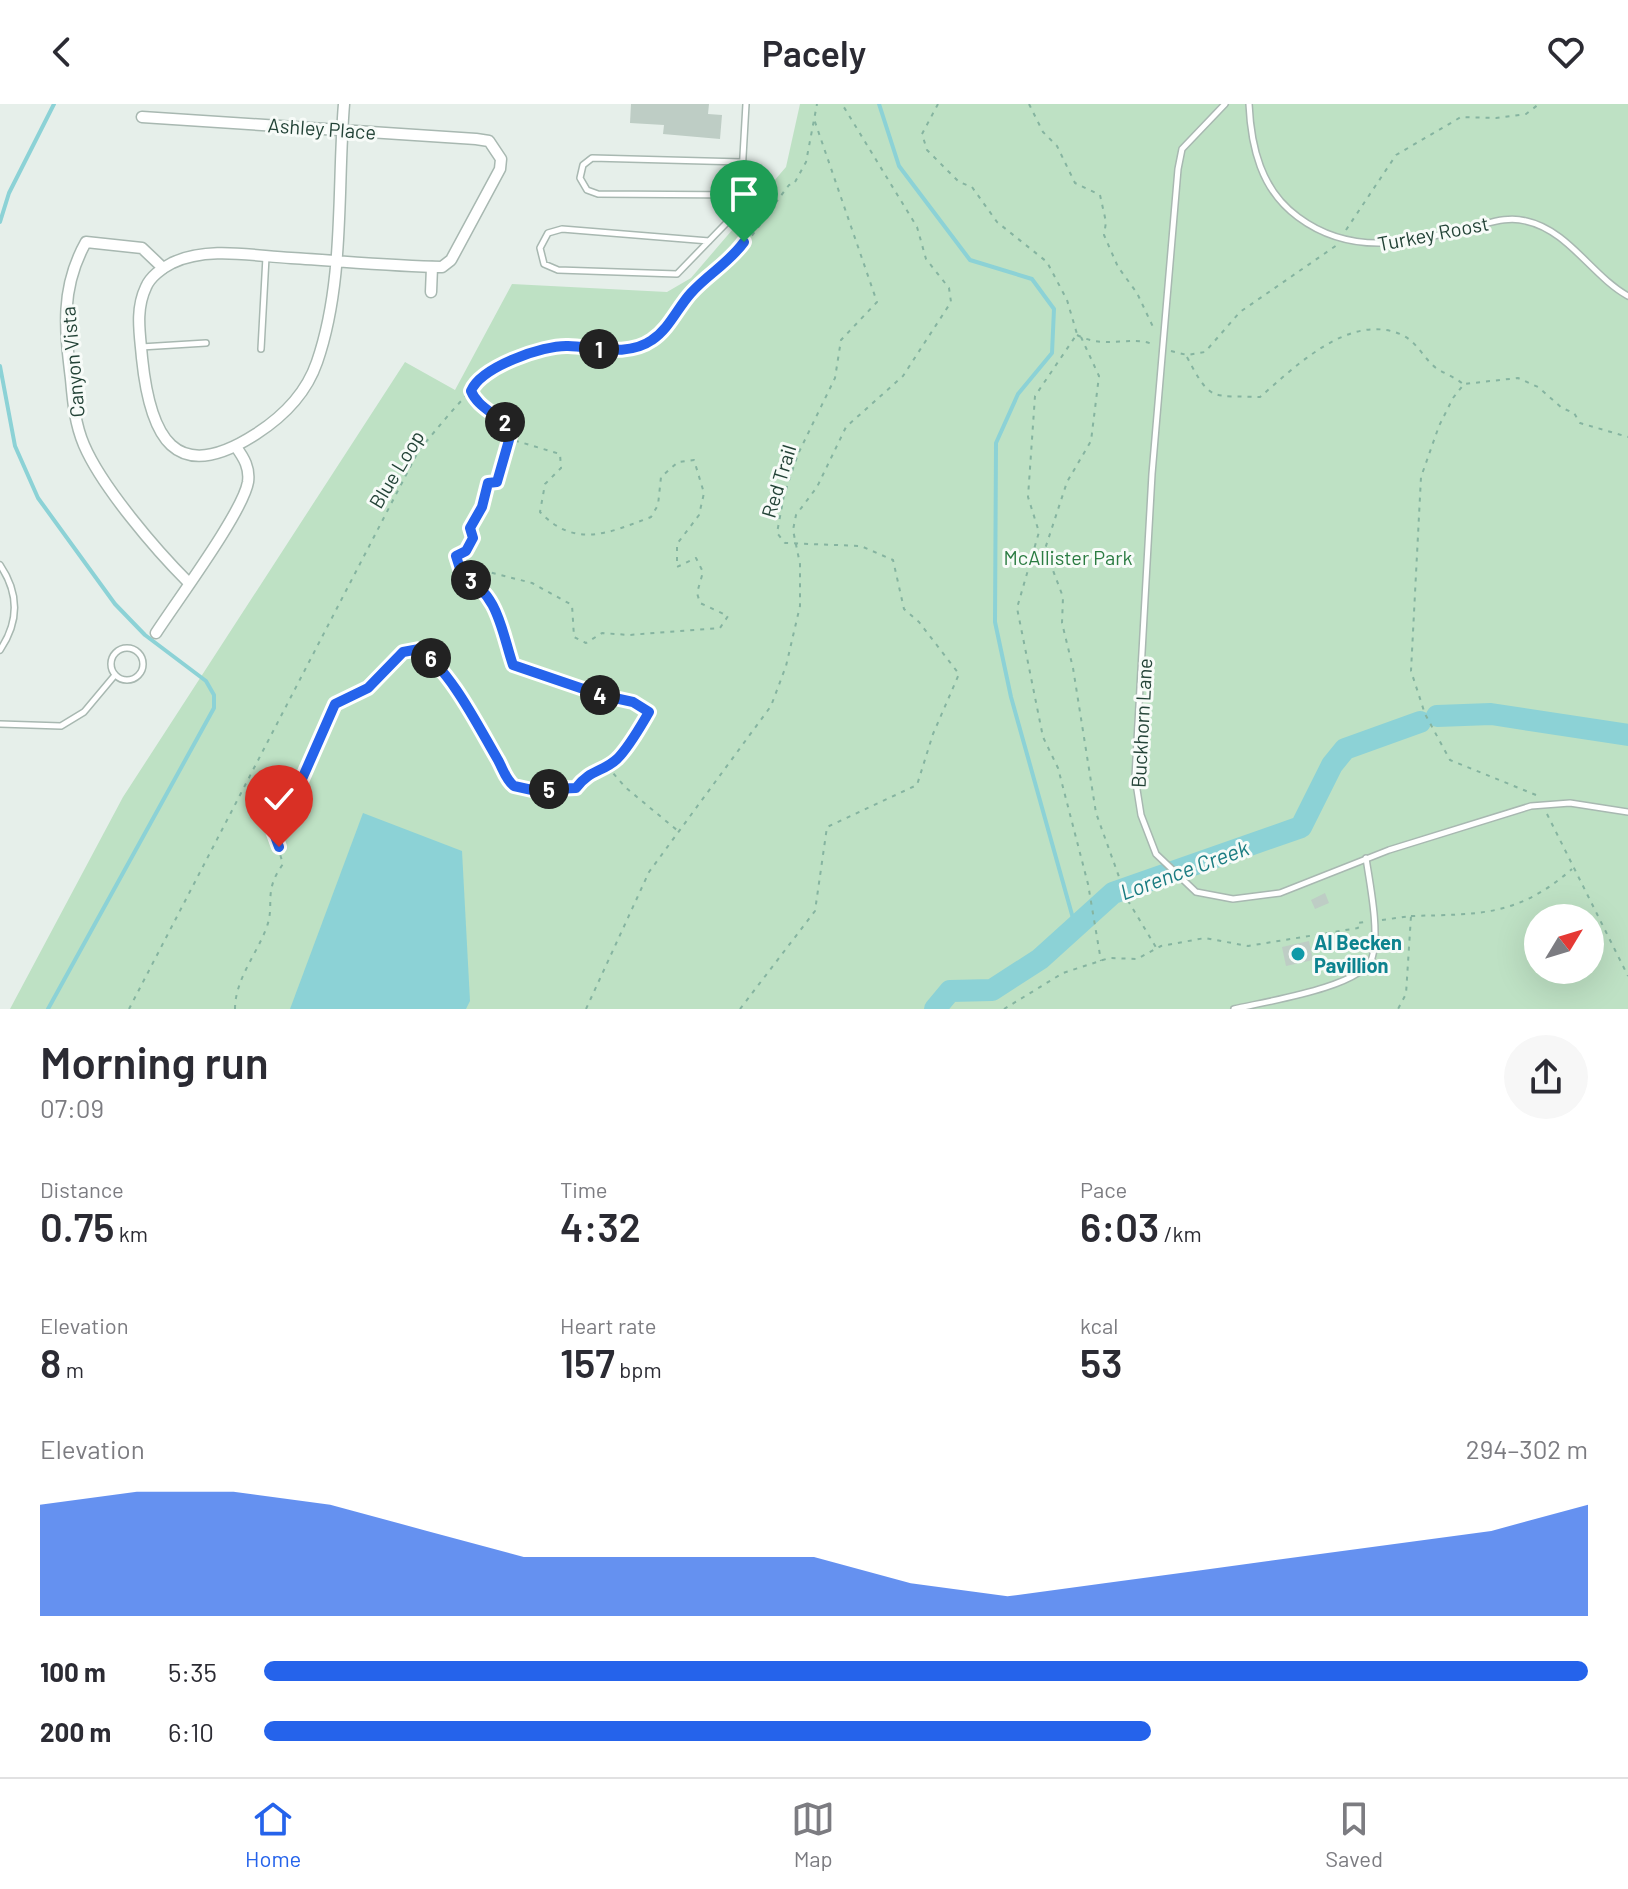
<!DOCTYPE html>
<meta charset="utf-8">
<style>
:root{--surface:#fff;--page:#f7f7f7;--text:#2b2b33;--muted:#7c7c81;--line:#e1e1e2;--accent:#2563eb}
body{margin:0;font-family:Barlow,sans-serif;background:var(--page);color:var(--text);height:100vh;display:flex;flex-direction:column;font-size:30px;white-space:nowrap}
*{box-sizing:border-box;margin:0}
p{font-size:26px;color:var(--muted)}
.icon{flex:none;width:44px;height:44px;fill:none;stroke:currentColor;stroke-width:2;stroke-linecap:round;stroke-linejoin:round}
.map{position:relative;height:905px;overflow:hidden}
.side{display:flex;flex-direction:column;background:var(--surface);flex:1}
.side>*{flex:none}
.needle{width:52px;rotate:52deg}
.buttons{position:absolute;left:1524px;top:800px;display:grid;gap:16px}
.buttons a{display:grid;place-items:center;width:80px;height:80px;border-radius:50%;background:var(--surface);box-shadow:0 8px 32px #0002;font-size:40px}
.pin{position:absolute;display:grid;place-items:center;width:68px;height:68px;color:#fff;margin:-82px -34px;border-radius:50% 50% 50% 0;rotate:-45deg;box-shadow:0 0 8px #0007}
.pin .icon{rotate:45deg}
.km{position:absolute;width:40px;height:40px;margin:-20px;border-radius:50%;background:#222;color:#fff;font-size:22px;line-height:40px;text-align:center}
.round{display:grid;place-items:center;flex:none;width:84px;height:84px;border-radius:42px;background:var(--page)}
.headline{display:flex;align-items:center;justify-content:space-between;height:136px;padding:0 40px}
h1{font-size:44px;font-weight:600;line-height:60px}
.figures{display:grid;grid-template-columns:repeat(3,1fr);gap:12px;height:136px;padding:8px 40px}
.figures div{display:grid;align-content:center}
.figures b{font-size:40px;font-weight:600}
.figures small{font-size:22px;font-weight:400}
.figures p{font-size:22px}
.chart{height:224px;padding:16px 40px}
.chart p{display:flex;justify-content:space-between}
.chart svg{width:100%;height:144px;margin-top:8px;fill:var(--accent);opacity:.7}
ul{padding:0 40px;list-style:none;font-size:26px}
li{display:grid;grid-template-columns:128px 96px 1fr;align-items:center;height:60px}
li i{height:20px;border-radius:10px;background:var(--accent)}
header{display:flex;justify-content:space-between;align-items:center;height:104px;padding:0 40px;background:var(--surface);font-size:36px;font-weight:600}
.menu{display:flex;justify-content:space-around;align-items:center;height:112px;border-top:2px solid var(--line);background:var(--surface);font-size:22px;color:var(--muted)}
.menu a{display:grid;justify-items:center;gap:4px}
.menu .on{color:var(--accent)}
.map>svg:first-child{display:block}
.green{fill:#bee1c4;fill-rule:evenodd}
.water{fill:#8cd2d6}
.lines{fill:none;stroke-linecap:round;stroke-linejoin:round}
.stream{stroke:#8cd2d6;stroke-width:4}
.river{stroke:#8cd2d6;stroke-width:22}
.building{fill:#becdc5}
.lane-casing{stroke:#a8b8b1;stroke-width:8}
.street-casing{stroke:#a8b8b1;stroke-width:13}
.path{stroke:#85b4a0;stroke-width:2;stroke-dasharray:4 6;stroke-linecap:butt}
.lane{stroke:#fff;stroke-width:5}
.street{stroke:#fff;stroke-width:10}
.route-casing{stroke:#fff;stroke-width:16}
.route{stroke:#2563eb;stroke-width:10}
.culture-dot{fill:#0f9aa8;stroke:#f7fbf8;stroke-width:3}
.labels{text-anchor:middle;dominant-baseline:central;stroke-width:6;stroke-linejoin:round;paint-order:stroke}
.street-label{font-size:20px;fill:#234337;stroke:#f7fbf8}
.park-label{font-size:20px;fill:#2b7c42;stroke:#f7fbf8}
.culture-label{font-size:20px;font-weight:bold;fill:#0d838f;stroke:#f7fbf8;text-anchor:start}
.water-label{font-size:22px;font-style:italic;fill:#1a7c82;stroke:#f7fbf8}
</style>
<header><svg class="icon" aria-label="back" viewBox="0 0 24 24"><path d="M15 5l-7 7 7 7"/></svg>Pacely<svg class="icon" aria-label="heart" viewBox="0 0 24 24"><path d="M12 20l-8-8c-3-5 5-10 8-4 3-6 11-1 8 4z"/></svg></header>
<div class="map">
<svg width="1628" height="905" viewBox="0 0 1628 905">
<rect width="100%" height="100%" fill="#e6efea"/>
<path class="green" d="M800,0H1628V905H10L123,693L405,258L455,286L512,180L667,188L691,174L786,63ZM1538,814H1590V866H1538Z"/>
<path class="water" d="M363,709L462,747L470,897L466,905H290Z"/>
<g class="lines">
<g class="stream">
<path d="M879,0L899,62L970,156L1032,175L1054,205L1052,249L1018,290L996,339L995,518L1011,593L1076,825"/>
<path d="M0,118L9,89L54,0"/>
<path d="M0,262L15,342L38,394L115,500L145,531L206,577L214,591V604L48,905"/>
</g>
<g class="river">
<path d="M1437,612L1491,610L1628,631"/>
<path d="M935,905L950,887L992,886L1040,855L1113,789L1301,723L1332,661L1345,645L1420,618"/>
</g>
</g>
<g class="building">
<path d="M631,0H709L708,10L722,11L720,35L663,30L664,21L630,19Z"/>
<path d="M1325,789L1329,799L1315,805L1311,796Z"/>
<path d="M1309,837L1313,856L1286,862L1282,843Z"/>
</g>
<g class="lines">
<g class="lane-casing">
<g id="lane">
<path d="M1225,0L1182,45L1178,65L1152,370L1135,673L1141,711L1156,750L1196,788L1233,795L1280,789L1389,746L1531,702L1570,699L1628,708"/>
<path d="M1249,0C1251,43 1261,86 1298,113C1353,154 1411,138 1472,123C1490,119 1507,112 1526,117C1568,126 1592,172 1628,192"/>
<path d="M741,91L598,90L587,86L580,74L583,61L592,54L742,58"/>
<path d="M709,137L562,125L548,129L540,144L544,160L558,166L677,170L740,105L746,0"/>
<path d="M141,243L206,239"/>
<path d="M261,245L266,153"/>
<path d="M0,461C19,489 19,518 0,546"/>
<circle cx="127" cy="560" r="16"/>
<path d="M0,620L61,622L84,608L115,571"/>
<path d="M1234,905C1263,898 1363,883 1372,854C1380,829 1370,781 1366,754"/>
</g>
</g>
<g class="street-casing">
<g id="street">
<path d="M142,13L476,35L489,37L501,55L500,65L451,156L442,163C392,162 341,157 291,154C253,152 208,142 172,159C162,164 150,173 146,183C135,206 140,230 142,254C150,332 174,383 256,330C284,312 306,290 317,258C345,177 337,84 344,0"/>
<path d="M163,164L142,144L86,138C60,184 65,226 71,275C73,298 75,320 84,341C102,383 156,446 188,478"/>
<path d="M431,188L432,163"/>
<path d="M156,529C176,498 243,408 248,378C250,364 244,354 236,343"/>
</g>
</g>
<g class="path">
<path d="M938,0L922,30L927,46L959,78L972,83L997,118L1047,158L1067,196L1077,230L1035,292L1028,393L1039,428L1017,504L1043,633L1058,664L1088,780L1101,857"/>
<path d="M1029,0L1043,28L1057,42L1075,79L1100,91L1106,118L1104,131L1118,163L1137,189L1154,225"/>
<path d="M1346,126L1396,51L1461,13L1496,14L1526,10L1539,0"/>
<path d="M1077,231C1107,246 1130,231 1152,240"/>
<path d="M1081,233L1099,272L1091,337L1067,378L1045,445L1063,493L1062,519L1073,564L1096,709L1127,795L1157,845"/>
<path d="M1171,247L1187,251L1205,248L1240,208L1337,141"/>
<path d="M1187,253C1211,299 1211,291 1260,293C1296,262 1349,209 1400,230C1417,237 1423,254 1436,264C1445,270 1455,273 1463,280"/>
<path d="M462,468L485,467L532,479L572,501L574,533L586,539L602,529L629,531L720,524L728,512L700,499L697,489L703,468L696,454L677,463V440L699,411L704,389L694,356L678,358L661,373L658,401L651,413C609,429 575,445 540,408L545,380L561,364L560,350L513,336L511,330"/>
<path d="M607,662L625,683L678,727"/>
<path d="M1536,691L1450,656L1425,610L1411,567L1421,373L1439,322L1453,294L1464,280L1518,274L1538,283L1562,304L1574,309L1580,319L1628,333"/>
<path d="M1547,710L1628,872"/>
<path d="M1411,812C1479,810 1517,813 1572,765"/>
<path d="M1382,816L1411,812L1406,890L1398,905"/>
<path d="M129,905L419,346C458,301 500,239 568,242C595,243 629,252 652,236C669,225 678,203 691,189C704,175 720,167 733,154C754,132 771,104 789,81L794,80L806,58L817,0"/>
<path d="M235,905C235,876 256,851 266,825C276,800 262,789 283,760L272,724L302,675L335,600L368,584L403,548L419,545C451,567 478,622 498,656C503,665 506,676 514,682L532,686L576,684L586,670L619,653L649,608L633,598L601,591L513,561C502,529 498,487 463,474L456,452L466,447L473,434L470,424L482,403L488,379L497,378L511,329C501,310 479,306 471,287"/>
<path d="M586,905L649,768L771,602L786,562L800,502V460L793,426L796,411L817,383L846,323L903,272L951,198L949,184L926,155L917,123L842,0"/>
<path d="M740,905L815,807L827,723L917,681L933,630L959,570L919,518L904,505L893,456L861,442L785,439L777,429L784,391L798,350L835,274L841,236L877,198L814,15"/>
<path d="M1004,905L1063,869L1109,854L1137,855L1161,842L1205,834L1248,842L1358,824L1357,819L1365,818"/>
</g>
<use href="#lane" class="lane"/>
<use href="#street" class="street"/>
</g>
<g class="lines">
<g class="route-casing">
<path id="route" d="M279,743L272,724L302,675L335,600L368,584L403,548L419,545C451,567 478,622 498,656C503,665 506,676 514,682L532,686L576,684C589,666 603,668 617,655C629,643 639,625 649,608L633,598L601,591L513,561C502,529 498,487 463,474L456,452L466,447L473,434L470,424L482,403L488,379L497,378L511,329C501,310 479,306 471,287C481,263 543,241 568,242C595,243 628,253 652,236C669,225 678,203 691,189C708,170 729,159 744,138"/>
</g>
<use href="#route" class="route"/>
</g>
<circle class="culture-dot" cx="1298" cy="850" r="8"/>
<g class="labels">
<g class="street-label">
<text transform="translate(322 24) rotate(4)">Ashley Place</text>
<text transform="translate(1433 129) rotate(-11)">Turkey Roost</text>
<text transform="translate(72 258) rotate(-95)">Canyon Vista</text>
<text transform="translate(396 365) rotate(-59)">Blue Loop</text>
<text transform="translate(778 377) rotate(-73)">Red Trail</text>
<text transform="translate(1141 619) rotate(-87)">Buckhorn Lane</text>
</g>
<g class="park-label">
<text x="1068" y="453">McAllister Park</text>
</g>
<g class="culture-label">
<text x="1314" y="838">Al Becken<tspan x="1314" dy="23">Pavillion</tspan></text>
</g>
<g class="water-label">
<text transform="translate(1184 765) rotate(-20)">Lorence Creek</text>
</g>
</g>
</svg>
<div class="buttons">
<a><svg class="needle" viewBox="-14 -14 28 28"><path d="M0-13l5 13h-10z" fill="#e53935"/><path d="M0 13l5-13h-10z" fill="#7c7c81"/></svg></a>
</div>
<div class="pin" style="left:744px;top:138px;background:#1e9e55"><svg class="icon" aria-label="arrive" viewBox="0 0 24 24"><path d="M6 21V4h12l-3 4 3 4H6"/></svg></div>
<div class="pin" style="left:279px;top:743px;background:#d93025"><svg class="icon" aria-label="check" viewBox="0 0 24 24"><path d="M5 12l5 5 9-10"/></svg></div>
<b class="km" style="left:599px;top:245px">1</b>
<b class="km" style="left:505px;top:318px">2</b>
<b class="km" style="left:471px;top:476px">3</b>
<b class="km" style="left:600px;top:591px">4</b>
<b class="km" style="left:549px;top:685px">5</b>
<b class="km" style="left:431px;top:554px">6</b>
</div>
<section class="side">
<div class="headline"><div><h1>Morning run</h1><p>07:09</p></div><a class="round"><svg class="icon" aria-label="share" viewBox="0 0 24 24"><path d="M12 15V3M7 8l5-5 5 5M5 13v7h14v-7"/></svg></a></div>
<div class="figures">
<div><p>Distance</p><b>0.75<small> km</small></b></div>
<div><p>Time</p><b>4:32</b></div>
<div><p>Pace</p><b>6:03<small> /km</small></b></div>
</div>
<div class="figures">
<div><p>Elevation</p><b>8<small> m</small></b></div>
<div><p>Heart rate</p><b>157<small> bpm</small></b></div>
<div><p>kcal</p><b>53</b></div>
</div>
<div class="chart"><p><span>Elevation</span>294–302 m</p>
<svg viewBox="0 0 160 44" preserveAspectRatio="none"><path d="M0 44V10L10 6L20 6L30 10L40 18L50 26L60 26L70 26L80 26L90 34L100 38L110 34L120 30L130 26L140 22L150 18L160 10V44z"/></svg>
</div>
<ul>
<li><b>100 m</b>5:35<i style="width:100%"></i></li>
<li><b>200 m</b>6:10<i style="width:67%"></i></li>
</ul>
</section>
<nav class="menu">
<a class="on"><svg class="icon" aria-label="home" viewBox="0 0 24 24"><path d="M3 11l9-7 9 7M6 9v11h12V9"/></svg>Home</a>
<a><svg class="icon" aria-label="map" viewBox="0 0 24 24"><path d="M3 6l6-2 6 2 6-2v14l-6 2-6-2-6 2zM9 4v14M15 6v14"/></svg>Map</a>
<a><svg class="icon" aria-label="saved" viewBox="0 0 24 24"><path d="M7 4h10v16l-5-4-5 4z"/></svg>Saved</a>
</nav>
